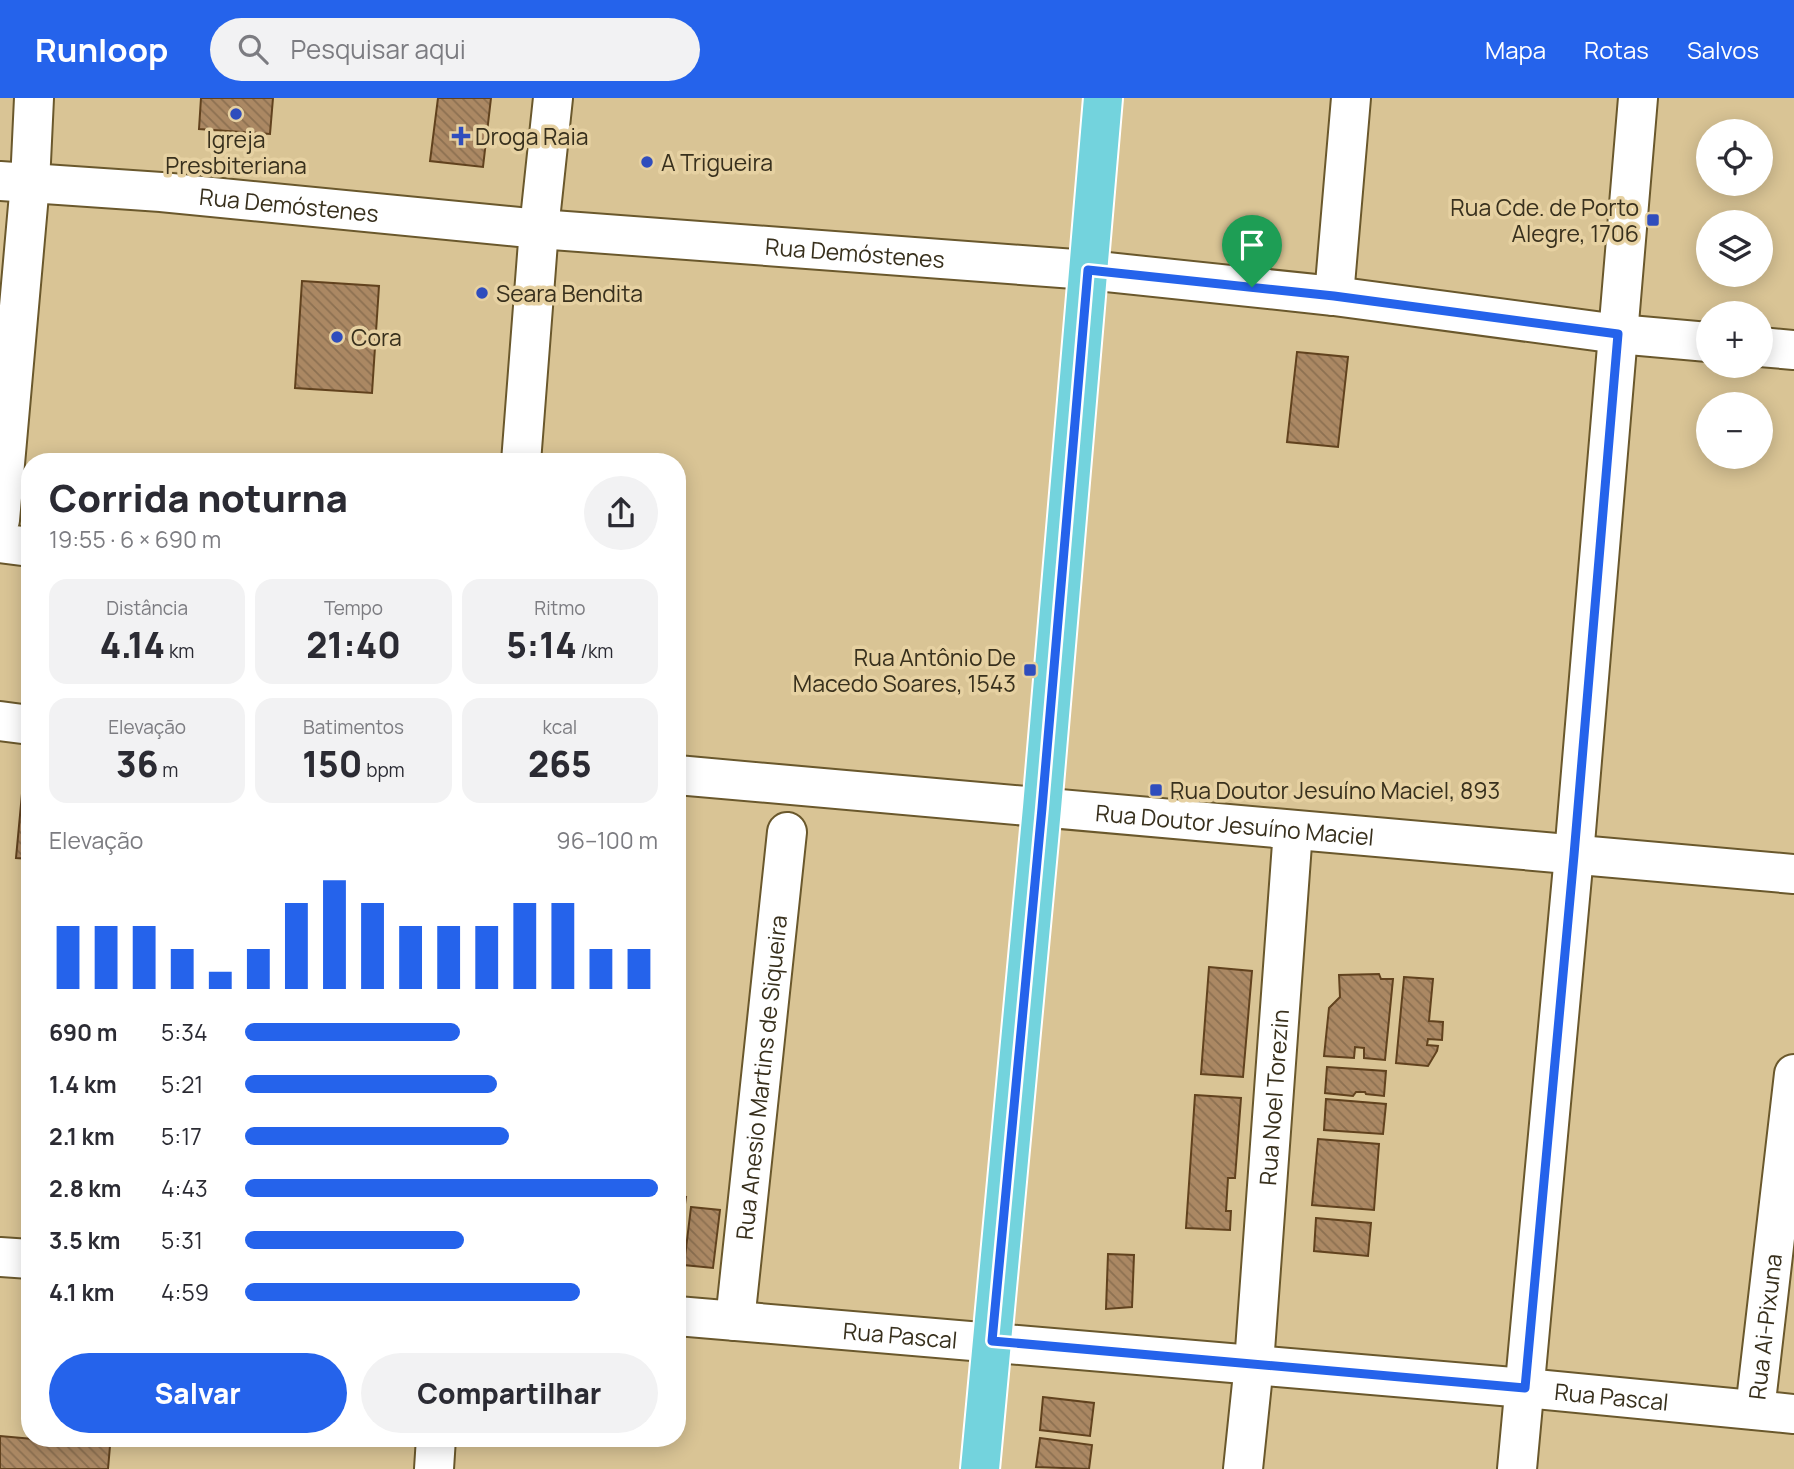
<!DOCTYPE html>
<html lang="pt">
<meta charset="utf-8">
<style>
:root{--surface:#fff;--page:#f2f2f3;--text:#2b2b33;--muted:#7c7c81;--accent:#2563eb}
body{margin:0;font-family:Manrope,sans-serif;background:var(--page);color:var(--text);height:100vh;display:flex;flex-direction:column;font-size:26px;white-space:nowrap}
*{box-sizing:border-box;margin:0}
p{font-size:23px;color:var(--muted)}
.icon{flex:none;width:38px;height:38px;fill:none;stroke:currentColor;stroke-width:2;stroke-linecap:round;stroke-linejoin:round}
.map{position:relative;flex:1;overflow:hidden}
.side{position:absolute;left:21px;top:355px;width:665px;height:994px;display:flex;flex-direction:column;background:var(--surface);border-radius:28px;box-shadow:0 4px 18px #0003}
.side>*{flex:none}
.fabs{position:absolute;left:1696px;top:21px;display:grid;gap:14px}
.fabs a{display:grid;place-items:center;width:77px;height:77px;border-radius:50%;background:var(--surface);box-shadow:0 4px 18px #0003;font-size:35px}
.pin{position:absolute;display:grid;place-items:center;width:60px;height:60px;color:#fff;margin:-72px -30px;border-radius:50% 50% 50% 0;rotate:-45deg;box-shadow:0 0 7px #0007}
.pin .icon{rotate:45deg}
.round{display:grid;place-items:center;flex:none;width:74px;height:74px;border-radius:37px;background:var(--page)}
.summary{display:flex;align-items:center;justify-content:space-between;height:119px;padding:0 28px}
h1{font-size:38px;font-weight:800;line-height:52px}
.stats{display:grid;grid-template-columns:repeat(3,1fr);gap:10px;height:119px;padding:7px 28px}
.stats div{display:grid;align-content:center;border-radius:18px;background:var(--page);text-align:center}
.stats b{font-size:35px;font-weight:800}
.stats small{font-size:19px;font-weight:400}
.stats p{font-size:19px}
.chart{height:196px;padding:14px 28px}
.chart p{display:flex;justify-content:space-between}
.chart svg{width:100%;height:126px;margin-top:7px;stroke:var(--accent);stroke-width:6}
.primary-button{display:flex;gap:14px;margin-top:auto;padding:14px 28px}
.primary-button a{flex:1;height:80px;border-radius:42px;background:var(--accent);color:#fff;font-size:28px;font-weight:800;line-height:80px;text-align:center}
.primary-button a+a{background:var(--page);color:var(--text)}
ul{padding:0 28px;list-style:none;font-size:23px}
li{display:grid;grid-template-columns:112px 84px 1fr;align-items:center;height:52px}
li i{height:18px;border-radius:9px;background:var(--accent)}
header{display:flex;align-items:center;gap:42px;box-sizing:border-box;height:98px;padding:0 35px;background:var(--accent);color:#fff}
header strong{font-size:33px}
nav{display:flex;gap:38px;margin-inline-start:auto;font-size:24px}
.search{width:490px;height:63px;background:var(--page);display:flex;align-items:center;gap:18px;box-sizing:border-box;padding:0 24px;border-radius:38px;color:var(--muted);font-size:26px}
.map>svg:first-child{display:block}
.building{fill:url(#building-back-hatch);stroke:#61421e;stroke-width:2}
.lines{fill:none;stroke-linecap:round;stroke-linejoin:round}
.minor-casing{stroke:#6a582c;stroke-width:42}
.major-casing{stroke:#fff;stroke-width:42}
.minor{stroke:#fff;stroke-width:38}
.major{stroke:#73d3dd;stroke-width:38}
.route-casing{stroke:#fff;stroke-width:14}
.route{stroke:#2563eb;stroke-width:9}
.poi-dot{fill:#2f4dbd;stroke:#e6d1a2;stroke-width:2.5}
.labels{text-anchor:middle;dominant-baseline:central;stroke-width:7;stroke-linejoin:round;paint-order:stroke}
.poi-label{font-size:23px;fill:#38301d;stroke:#e6d1a2;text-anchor:start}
.street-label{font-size:23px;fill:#38301d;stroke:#e6d1a2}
</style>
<header>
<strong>Runloop</strong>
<div class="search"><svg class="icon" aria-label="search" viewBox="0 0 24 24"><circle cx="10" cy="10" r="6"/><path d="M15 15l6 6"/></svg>Pesquisar aqui</div>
<nav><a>Mapa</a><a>Rotas</a><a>Salvos</a></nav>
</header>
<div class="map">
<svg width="1794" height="1371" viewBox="0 0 1794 1371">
<defs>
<pattern id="building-back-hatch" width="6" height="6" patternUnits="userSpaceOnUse" patternTransform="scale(1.75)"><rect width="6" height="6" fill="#ab8863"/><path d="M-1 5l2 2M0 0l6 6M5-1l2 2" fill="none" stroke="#8c7051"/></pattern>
</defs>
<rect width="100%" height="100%" fill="#d9c495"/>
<g class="building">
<path d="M201,0H273L270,36L199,31Z"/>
<path d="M438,0H491L483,69L430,63Z"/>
<path d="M302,183L379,188L372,295L295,290Z"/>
<path d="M1297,254L1348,259L1338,349L1287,344Z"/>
<path d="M23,685L30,686V761L16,760Z"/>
<path d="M1209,869L1252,873L1243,979L1201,976Z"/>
<path d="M1379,876L1381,881H1393L1385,962L1364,960V950L1355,949L1354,960L1324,958L1329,910L1340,899L1339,877Z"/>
<path d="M1404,879L1433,881L1429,923L1443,924L1442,942L1428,941L1427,947L1438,948L1437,953L1428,968L1396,965Z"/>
<path d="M1327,969L1386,973L1384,998L1366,996L1365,994H1356L1353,998L1325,995Z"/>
<path d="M1195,997L1241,1000L1235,1080H1228L1226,1113H1231L1230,1132L1186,1130Z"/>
<path d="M1326,1001L1386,1006L1383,1036L1324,1032Z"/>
<path d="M1318,1041L1379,1046L1374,1112L1312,1107Z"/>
<path d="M677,1098L686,1099L677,1164Z"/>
<path d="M691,1109L720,1112L713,1170L684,1167Z"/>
<path d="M1316,1120L1371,1125L1368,1158L1314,1153Z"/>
<path d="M1108,1156L1134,1157L1132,1209L1106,1211Z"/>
<path d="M1043,1299L1094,1305L1090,1338L1040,1332Z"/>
<path d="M0,1338L110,1348L108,1371H0Z"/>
<path d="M1040,1340L1092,1347L1089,1371L1036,1369Z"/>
</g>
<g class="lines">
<g class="minor-casing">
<g id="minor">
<path id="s1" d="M0,83L161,94L539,131L1088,172L1334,198L1618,236L1708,244"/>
<path d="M1334,198L1351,0"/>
<path d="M1760,249L1794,252"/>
<path d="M521,364L539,131L553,0"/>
<path d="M0,422L30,85L34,0"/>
<path d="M0,445L30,449"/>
<path d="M0,623L30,627"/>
<path id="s2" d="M677,677L1794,776"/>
<path d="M0,1159L30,1161"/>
<path id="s3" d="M677,1218L1525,1290L1794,1316"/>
<path id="s4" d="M735,1223L787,734"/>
<path id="s5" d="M1755,1312L1794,976"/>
<path d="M434,1371L436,1340"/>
<path id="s6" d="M1243,1371L1254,1266L1293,732"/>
<path d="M1517,1371L1574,757L1638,0"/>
</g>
</g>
<g class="major-casing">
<path id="major" d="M980,1371L1042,710L1103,0"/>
</g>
<use href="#minor" class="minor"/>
<use href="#major" class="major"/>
</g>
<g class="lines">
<g class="route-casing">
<path id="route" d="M1088,172L1334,198L1618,236L1574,757L1525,1290L992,1243L1042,710Z"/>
</g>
<use href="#route" class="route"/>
</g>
<g class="poi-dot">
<circle cx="236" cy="16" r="7"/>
<path d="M457.5 27.5h7v7h7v7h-7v7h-7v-7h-7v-7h7z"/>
<circle cx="647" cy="64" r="7"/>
<rect x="1646" y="115" width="14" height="14" rx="3.5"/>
<circle cx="482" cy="195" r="7"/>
<circle cx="337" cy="239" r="7"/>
<rect x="1023" y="565" width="14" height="14" rx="3.5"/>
<rect x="1149" y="685" width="14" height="14" rx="3.5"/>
</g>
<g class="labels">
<g class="poi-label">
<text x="475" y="38">Droga Raia</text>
<text x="236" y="41" text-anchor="middle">Igreja<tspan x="236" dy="26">Presbiteriana</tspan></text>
<text x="661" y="64">A Trigueira</text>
<text x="1639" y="109" text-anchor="end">Rua Cde. de Porto<tspan x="1639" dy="26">Alegre, 1706</tspan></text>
<text x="496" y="195">Seara Bendita</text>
<text x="351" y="239">Cora</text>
<text x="1016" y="559" text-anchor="end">Rua Antônio De<tspan x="1016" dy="26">Macedo Soares, 1543</tspan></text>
<text x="1170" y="692">Rua Doutor Jesuíno Maciel, 893</text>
</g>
<g class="street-label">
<text stroke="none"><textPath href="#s1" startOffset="290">Rua Demóstenes</textPath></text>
<text stroke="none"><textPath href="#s1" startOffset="858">Rua Demóstenes</textPath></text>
<text stroke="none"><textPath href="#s2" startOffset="560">Rua Doutor Jesuíno Maciel</textPath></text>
<text stroke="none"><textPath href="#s4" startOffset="245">Rua Anesio Martins de Siqueira</textPath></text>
<text stroke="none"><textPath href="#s6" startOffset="373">Rua Noel Torezin</textPath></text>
<text stroke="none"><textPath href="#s5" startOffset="84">Rua Ai-Pixuna</textPath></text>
<text stroke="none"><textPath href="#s3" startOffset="224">Rua Pascal</textPath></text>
<text stroke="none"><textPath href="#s3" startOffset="938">Rua Pascal</textPath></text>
</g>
</g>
</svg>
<div class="fabs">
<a><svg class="icon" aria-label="locate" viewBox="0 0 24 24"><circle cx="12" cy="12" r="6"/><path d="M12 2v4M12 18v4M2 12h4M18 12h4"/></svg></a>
<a><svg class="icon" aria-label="layers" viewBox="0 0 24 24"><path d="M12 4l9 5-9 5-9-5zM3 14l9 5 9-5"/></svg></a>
<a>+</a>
<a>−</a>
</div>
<div class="pin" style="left:1252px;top:189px;background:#1e9e55"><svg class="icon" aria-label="arrive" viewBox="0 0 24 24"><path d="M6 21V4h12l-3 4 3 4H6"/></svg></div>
<section class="side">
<div class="summary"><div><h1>Corrida noturna</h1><p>19:55 · 6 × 690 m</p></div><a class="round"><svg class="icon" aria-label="share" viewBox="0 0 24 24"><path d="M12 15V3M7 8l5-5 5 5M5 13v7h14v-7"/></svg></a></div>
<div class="stats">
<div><p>Distância</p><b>4.14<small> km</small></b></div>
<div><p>Tempo</p><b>21:40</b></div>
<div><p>Ritmo</p><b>5:14<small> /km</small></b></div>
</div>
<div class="stats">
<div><p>Elevação</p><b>36<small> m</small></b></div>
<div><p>Batimentos</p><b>150<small> bpm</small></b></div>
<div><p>kcal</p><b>265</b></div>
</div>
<div class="chart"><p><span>Elevação</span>96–100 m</p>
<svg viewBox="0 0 160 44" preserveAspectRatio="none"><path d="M5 44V22M15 44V22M25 44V22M35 44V30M45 44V38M55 44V30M65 44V14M75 44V6M85 44V14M95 44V22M105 44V22M115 44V22M125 44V14M135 44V14M145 44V30M155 44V30"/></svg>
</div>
<ul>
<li><b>690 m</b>5:34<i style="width:52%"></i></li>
<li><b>1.4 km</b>5:21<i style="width:61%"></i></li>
<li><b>2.1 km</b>5:17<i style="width:64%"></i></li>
<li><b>2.8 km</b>4:43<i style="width:100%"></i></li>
<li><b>3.5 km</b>5:31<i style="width:53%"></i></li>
<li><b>4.1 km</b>4:59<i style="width:81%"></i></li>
</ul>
<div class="primary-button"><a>Salvar</a><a>Compartilhar</a></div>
</section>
</div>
